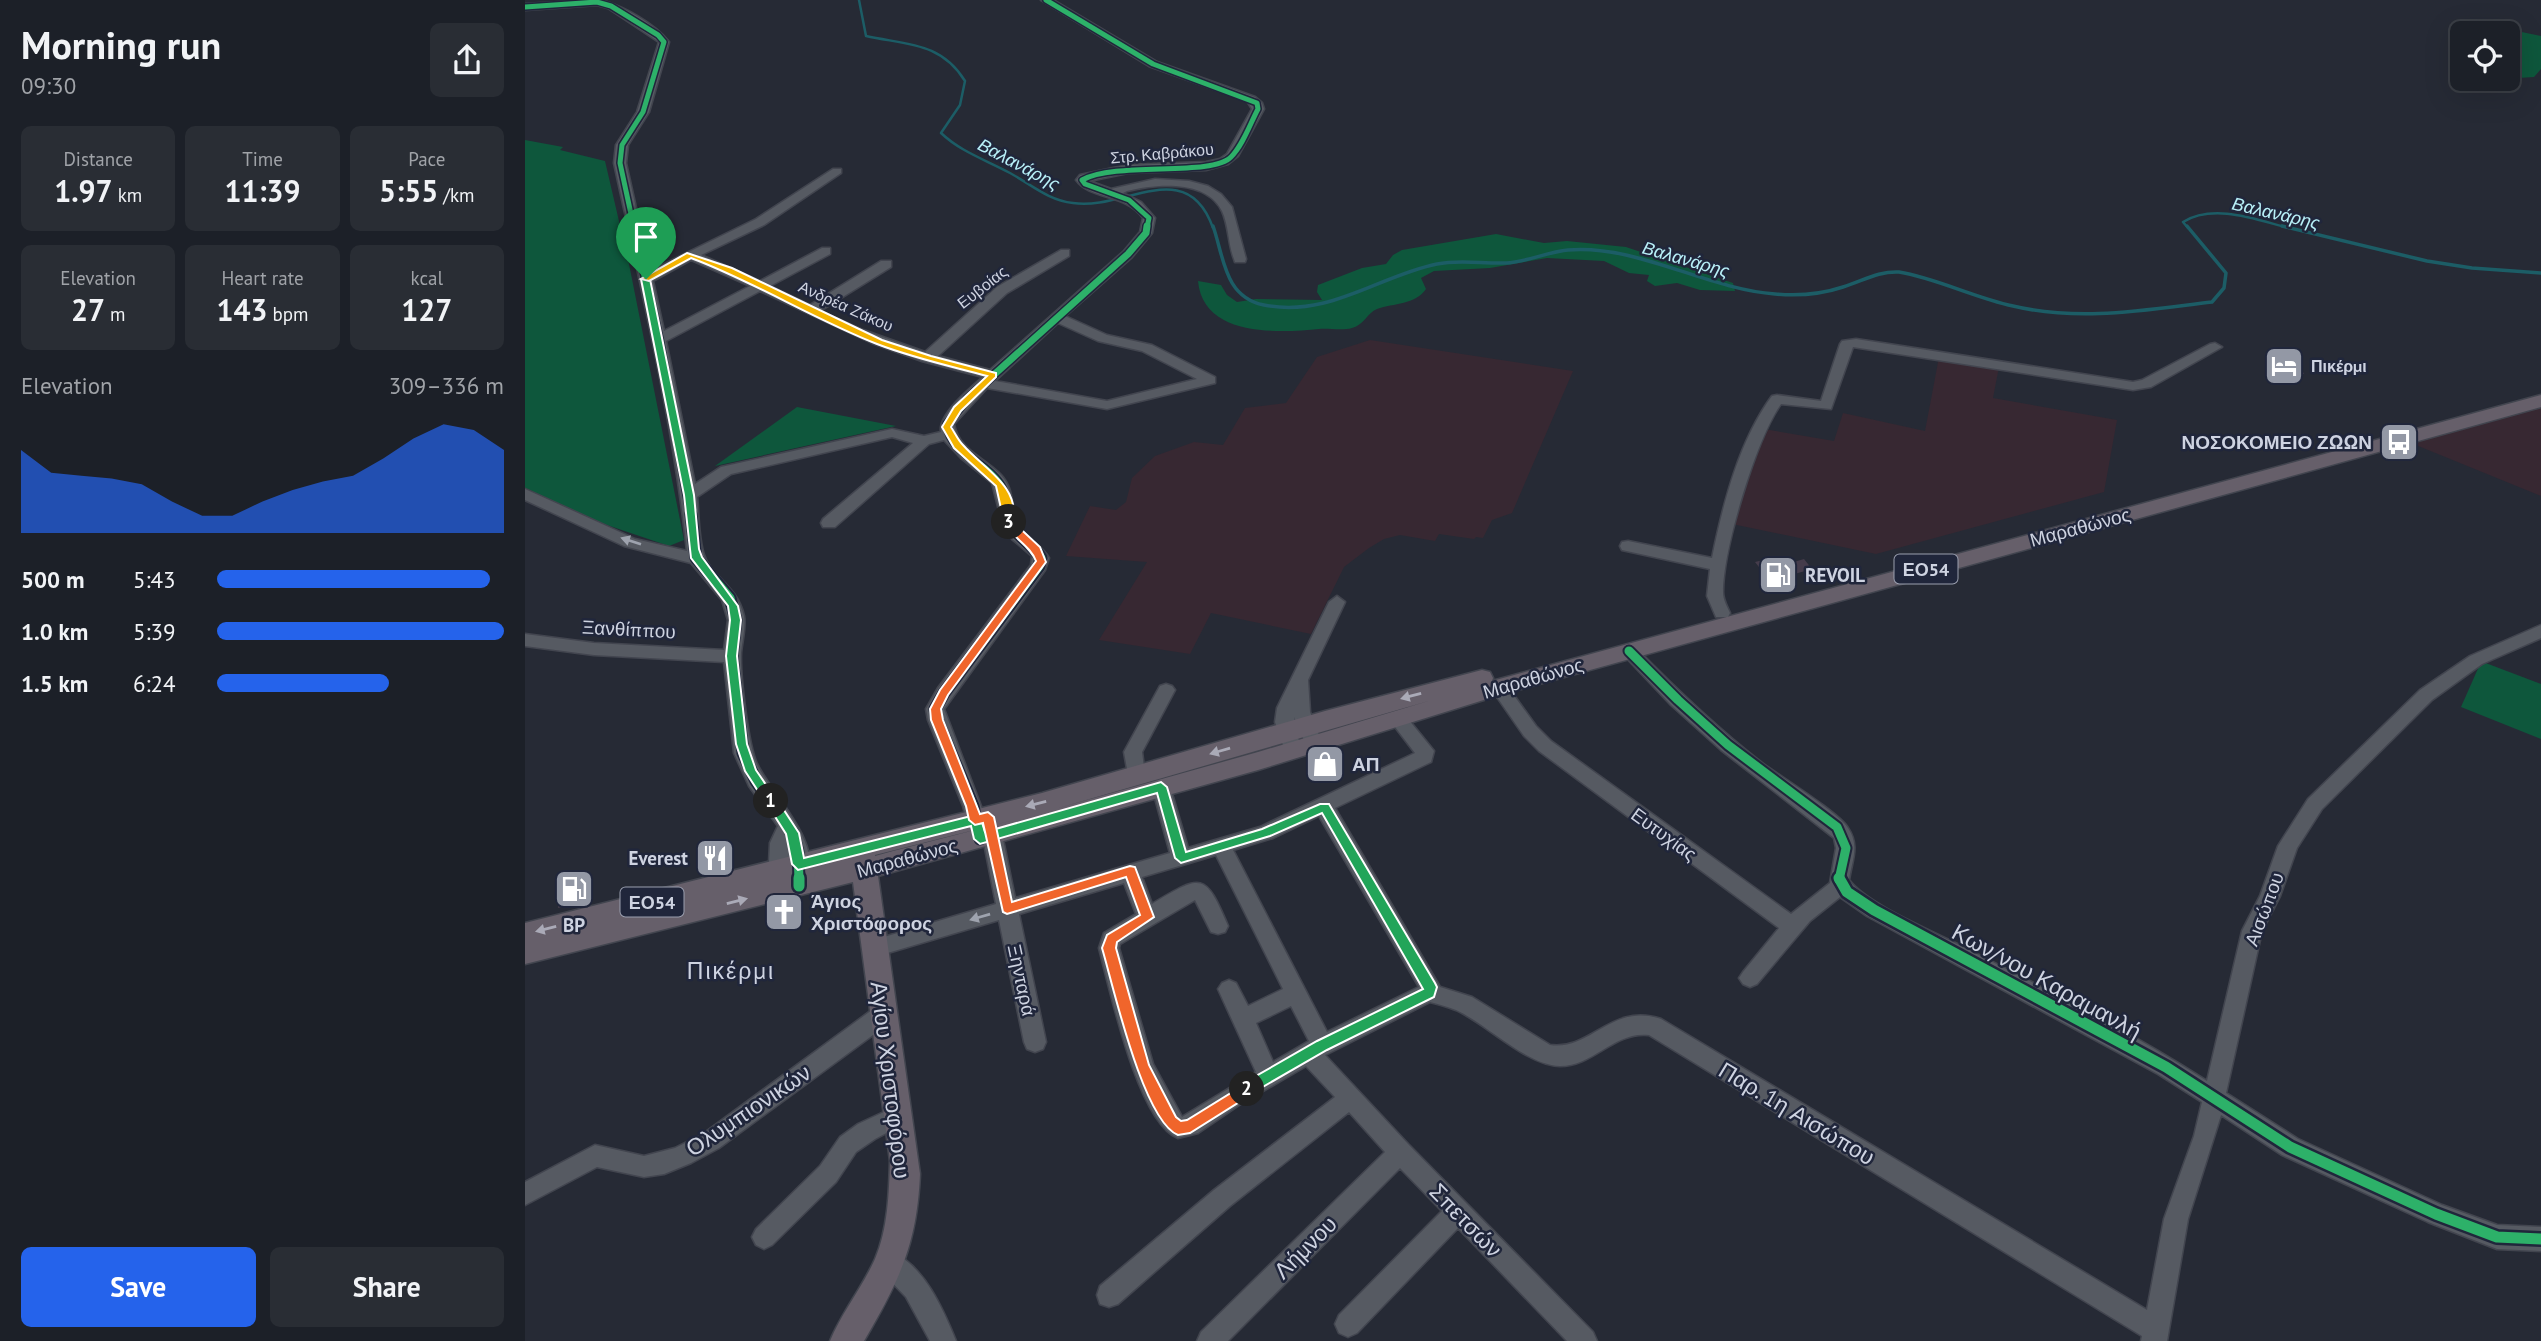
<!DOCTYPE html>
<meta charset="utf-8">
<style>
:root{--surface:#1c2028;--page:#292d34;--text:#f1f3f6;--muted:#a0a3a8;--line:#3a3e45;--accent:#2563eb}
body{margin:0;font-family:"PT Sans",sans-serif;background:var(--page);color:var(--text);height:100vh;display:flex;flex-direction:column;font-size:26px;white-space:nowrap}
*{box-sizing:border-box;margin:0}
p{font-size:23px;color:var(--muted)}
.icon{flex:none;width:38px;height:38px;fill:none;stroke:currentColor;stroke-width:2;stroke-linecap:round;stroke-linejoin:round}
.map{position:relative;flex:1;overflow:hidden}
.details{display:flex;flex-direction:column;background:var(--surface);width:525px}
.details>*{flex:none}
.controls{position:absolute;left:1925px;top:21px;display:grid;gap:14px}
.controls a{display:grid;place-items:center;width:70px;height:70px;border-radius:10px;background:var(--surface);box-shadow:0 7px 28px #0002,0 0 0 2px var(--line);font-size:35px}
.pin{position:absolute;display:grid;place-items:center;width:60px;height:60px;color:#fff;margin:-72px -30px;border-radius:50% 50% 50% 0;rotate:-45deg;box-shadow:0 0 7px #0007}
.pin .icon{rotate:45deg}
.km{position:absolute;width:35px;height:35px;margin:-18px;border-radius:50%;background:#222;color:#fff;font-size:19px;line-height:35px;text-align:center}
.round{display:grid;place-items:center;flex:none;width:74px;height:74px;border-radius:10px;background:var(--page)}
.head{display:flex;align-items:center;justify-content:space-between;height:119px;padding:0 21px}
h1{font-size:38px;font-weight:800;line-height:52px}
.stats{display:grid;grid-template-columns:repeat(3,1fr);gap:10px;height:119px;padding:7px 21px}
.stats div{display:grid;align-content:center;border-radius:10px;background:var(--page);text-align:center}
.stats b{font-size:30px;font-weight:800}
.stats small{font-size:19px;font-weight:400}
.stats p{font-size:19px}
.chart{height:196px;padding:14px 21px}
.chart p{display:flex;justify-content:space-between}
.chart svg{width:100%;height:126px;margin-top:7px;fill:var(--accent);opacity:.7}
.action{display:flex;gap:14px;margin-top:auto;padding:14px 21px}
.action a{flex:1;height:80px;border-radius:10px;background:var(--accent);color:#fff;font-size:28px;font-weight:800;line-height:80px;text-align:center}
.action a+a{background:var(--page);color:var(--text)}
ul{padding:0 21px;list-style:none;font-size:23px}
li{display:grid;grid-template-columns:112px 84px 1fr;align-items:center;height:52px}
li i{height:18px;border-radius:9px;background:var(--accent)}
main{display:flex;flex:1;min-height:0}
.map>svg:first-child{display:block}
.industrial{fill:#372832}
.green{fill:#0e573c}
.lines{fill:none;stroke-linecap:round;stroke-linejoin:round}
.stream-far1{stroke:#1c5d66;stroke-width:2.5}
.stream{stroke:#1c5d66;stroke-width:3.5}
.building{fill:#453c4b}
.minor-casing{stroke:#42454f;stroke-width:3}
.major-casing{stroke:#42454f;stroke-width:3}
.minor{fill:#565a62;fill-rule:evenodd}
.major{fill:#665f6a;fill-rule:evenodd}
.cycleway-far3-casing{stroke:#20263b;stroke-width:8}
.cycleway-far2-casing{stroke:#20263b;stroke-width:10}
.cycleway-far1-casing{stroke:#20263b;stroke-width:13}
.cycleway-casing{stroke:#20263b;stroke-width:16}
.cycleway-far3{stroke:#2db169;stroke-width:5}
.cycleway-far2{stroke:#2db169;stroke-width:7}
.cycleway-far1{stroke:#2db169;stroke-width:9}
.cycleway{stroke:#2db169;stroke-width:11}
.oneway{fill:#9ea3ae}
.oneway2{fill:#aaaab7}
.split-1{fill:#22a559;stroke:#fff;stroke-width:2}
.split-2{fill:#22a559;stroke:#fff;stroke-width:2}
.split-3{fill:#f0652b;stroke:#fff;stroke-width:2}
.split-4{fill:#f5b400;stroke:#fff;stroke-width:2}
.labels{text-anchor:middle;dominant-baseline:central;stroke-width:5;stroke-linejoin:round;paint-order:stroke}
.far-street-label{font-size:16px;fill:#ced3e1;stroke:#20263b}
.far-poi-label{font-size:16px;font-weight:bold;fill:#ced3e1;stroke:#20263b;text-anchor:start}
.far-water-label{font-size:18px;font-style:italic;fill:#b8f0f8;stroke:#20263b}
.shield{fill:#20263b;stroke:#9a9faf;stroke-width:2}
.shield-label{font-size:18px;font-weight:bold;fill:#ced3e1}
.poi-label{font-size:19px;font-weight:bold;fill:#ced3e1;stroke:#20263b;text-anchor:start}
.street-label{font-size:19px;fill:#ced3e1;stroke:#20263b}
.quarter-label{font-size:23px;letter-spacing:2px;fill:#ced3e1;stroke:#20263b}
.near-street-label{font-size:23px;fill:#ced3e1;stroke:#20263b}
</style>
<main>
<section class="details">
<div class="head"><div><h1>Morning run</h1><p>09:30</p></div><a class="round"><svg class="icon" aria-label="share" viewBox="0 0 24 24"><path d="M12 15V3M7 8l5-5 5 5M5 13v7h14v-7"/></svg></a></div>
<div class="stats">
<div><p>Distance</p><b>1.97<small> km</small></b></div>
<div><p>Time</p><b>11:39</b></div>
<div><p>Pace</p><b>5:55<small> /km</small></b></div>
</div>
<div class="stats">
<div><p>Elevation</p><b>27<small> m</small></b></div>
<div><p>Heart rate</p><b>143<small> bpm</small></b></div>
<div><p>kcal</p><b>127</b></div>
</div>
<div class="chart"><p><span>Elevation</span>309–336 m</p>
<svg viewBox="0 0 160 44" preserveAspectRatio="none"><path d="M0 44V15L10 23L20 24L30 25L40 27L50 33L60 38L70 38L80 33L90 29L100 26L110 24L120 18L130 11L140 6L150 8L160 15V44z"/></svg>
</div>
<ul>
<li><b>500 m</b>5:43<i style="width:95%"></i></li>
<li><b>1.0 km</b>5:39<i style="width:100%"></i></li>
<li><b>1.5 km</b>6:24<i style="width:60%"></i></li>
</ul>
<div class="action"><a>Save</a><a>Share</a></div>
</section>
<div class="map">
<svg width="2016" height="1341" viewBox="0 0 2016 1341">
<rect width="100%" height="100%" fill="#262a35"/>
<g class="industrial">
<path d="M845,340L1048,371L987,513L967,520L958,538L951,537L949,539L914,534L910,541L875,535L859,539L844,548L819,567L786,634L686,613L665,654L574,640L622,562L541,556L565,506L591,510L601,502L607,478L630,456L669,442L698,445L720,408L761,403L792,357Z"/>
<path d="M1414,357L1474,367L1468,398L1592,420L1579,492L1351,554L1207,524L1239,429L1309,441L1318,413L1400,431Z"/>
<path d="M2016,405V496L1881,441Z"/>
</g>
<g class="green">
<path d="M1982,29L2016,36V69L2009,77L1961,80L1983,79Z"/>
<path d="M0,140L38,147L35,150L80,161L104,264L159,540L144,546L73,522L0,488Z"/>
<path d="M971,234L1019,243L1042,241L1101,247L1208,283L1210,291L1175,290L1152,283L1130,286L1122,281L1124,275L1104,273L1079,261L1022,258L965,268L909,271L896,278L901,289C890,305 869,303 852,309C842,313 839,325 827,328C817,331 804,328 794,329C753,333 678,337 673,281L696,285L702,295L712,302L731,299L797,300L792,292L793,285L837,268L861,264L868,255L877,250Z"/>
<path d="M272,407L371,426L190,466Z"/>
<path d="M1958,662L2016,684V739L1936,707L1955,664Z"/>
</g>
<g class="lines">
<g class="stream-far1">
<path d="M334,0L341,36C382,45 416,42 440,81L435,105L416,133C436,152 461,160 485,173C507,185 523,200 548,203C599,211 662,154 688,228"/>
<path d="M1663,228L1658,222C1689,203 1732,220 1764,228"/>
</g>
<g class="stream">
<path d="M688,226C699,257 699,297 739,305C804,318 853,276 912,264C935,259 958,264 981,263C1002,262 1022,252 1043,250C1112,244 1181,289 1250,294C1273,296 1297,294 1318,287C1338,281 1353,271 1374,272C1411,278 1450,298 1488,306C1555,322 1620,310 1687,302L1699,288L1701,273L1662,226"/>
<path d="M1757,226L1902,261L1947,268L2016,273"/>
</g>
</g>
<g class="building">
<path d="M1740,358L1772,360L1779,374L1746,373Z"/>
<path d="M1242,559L1249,568L1279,559L1287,569L1245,581L1230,562Z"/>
<path d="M56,872V875L63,874L62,901L33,908L36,878Z"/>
<path d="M277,899L278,915L242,926L241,909Z"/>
</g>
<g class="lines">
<g class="minor-casing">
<g id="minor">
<path d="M76,0C99,7 129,23 144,42L124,112L103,145L101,163L125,271L231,219L308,169H316V173L239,225L176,255L235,281L297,248H305V254L245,286L285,305L356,261H366V267L295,311L338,330L400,352L472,287L536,250H544V256L482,293L413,356L465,370L599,251L615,232L618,218C601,193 565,200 551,180L555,175L603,165L681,162L695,159L702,154L727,109L722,101L624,66L516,0H528L632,62L730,97L737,103L739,109L713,156L703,164L681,170L603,173L564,181L586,189L630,179L664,181L683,186L696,194L707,207L721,259L720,262H710L709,259C703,244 704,226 697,211C681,179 631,184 602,191L598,193L616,202L630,218L627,233L607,257L540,316L582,335L627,345L690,377V383L582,409L462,388L429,424C433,450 460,458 476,475C491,491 484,510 494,526C502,539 516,545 524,558L520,570L419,709L459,814L471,815L474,820L490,898L645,853L627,787L629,782L636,780L643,782L645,787L663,848L735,827L890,753L864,719L867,714H879L909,751L906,762L810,808L915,987L947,997L1025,1045C1066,1051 1087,1002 1136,1019L1622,1310L1639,1219L1669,1136L1677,1102L1633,1074L1342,916L1315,897L1285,921L1232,984L1225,987L1218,984L1214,978L1218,972L1254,928L1014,751L999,736L965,687L968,683H980L1011,726L1026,741L1266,914L1305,883L1311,848L1309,838L1196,750L1146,705L1095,651L1098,647H1110C1150,688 1192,728 1237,763C1256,777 1314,813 1323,828C1335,846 1327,860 1324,880C1343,906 1417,935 1448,952C1527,992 1607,1033 1682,1081L1717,931L1735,896L1753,846L1783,799L1895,690L1945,656L2016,625V638L1957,664L1907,700L1797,809L1772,848L1755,896L1737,931L1701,1093L1773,1139L1917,1205L1972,1225L2016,1227V1251L1972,1249L1903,1222L1757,1155L1696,1115L1663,1219L1642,1341H1616L1617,1336L1124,1035C1089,1031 1069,1066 1035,1066C1001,1065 962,1024 931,1010C923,1007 914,1004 905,1002L800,1055L883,1144L1068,1332L1072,1341H1042L933,1228L832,1333L823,1337L814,1333L810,1324L814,1315L917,1211L875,1168L703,1341H672L676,1332L860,1152L824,1112L705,1206L593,1304L584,1307L575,1304L572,1295L575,1286L689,1190L810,1097L781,1066L714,1105L673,1133L653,1138C613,1123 585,989 574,948L579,933L611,914L599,883L494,914L521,1042L518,1049L510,1052L502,1049L499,1042L474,920L349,957L342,954L339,948L342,942L471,904L458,838L446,837L438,806L403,720L401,709L413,688L506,565L507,556L487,539L478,526L467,483L436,458L419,440L404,444L310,527H298L296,523L298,519L388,443L367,437L206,474L172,497C174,515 173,537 179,555C185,576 212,585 219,616C221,628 217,641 216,653C215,676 223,744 232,764C247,795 300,845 281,882L274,884L267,882L264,866L260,888L253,890L246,888L243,882L245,843L253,826L224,786L209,753L199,662L69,655L0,646V634L69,643L199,650L203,620L197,600L166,563L99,546L0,500V489L110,539L162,551C148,421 117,292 89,163L91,145L112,112L134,42L83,8L72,5L0,10V4ZM166,260L225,286L139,331L128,281ZM235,291L347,343L397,361L458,377C445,388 413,415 416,432L399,436L367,429L196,467L170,484L141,341ZM533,323L573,341L617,351L672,379L582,401L470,381ZM794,816L894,987L802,1032L708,850L748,838ZM691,855L758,989L723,1006L711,983L704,980L697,983L693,989L731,1072L657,1117L628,1064L594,948L595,944L670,900L686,932L693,934L700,932L703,926C680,872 677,874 627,904L617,877ZM766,1006L784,1041L748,1062L731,1023Z"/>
<path d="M1331,339L1608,382L1617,380L1685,344L1690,343L1697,347L1626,387L1608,390L1328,347L1306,409L1256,404C1231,439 1198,549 1198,592C1198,600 1202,606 1205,613L1203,617H1191L1182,596L1185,569L1097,550L1095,546L1097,542L1103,541L1187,558C1198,504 1214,441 1247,396L1252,395L1296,401L1315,344L1317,341Z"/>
<path d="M812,596L820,602L783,680L785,712L796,740L793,745H781L769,717L775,746L772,751H760L750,722L752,708L804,602Z"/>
<path d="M641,684L647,686L650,690L617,752L620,775L618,780H604L599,752L635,686Z"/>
<path d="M359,1005L367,1007L370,1014L367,1021L194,1148L166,1163L139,1174L119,1177L72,1167L0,1205V1182L70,1145L119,1156L150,1148L178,1134L351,1007Z"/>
<path d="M374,1105L382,1108L385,1115L382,1122L350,1139L331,1152L311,1182L247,1245L239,1249L231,1245L227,1237L231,1229L295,1166L315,1137L333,1124Z"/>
<path d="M365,1251C399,1265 418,1309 431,1341H405L381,1297L356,1271L353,1263L356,1255Z"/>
</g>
</g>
<g class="major-casing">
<path id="major" d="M2016,395V407L978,694L733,770L353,876L395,1174C392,1245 374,1281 339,1341H305C317,1312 337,1288 350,1259C363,1229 364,1193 365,1161L328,882L0,964V923L517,793L800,711L957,670L965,672L968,678L967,681ZM907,700L733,752L530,809ZM493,819L368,851L350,856V855Z"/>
</g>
<use href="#minor" class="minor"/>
<use href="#major" class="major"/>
<g class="cycleway-far3-casing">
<g id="cycleway-far3">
<path d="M521,0L628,64L732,103L733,109C725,124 718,145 706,157C687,177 591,161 557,180L560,184L604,200L624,218L622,228"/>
<path d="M0,7L72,2L86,6L133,35L139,42L118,112L97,145L95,163L109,228"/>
</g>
</g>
<g class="cycleway-far2-casing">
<g id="cycleway-far2">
<path d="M109,226L134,339L166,516"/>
<path d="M482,516C481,505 481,492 474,483C458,460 426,454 422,424L442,399L603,254L621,233L622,226"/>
</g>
</g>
<g class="cycleway-far1-casing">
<g id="cycleway-far1">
<path d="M166,514L171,558L205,598L211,620L207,656L218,753L231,781L268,833L273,852L274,880"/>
<path d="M1104,651L1153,700L1203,745L1312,827L1321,848L1314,880"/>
<path d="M455,839L448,806L412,720L410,709L419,693L514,566L516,558C506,541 487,535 482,514"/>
</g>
</g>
<g class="cycleway-casing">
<g id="cycleway">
<path d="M274,878V886"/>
<path d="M1314,878L1322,892L1349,910L1641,1067L1765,1147L1911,1214L1972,1237L2016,1239"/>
</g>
</g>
<use href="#cycleway-far3" class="cycleway-far3"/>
<use href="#cycleway-far2" class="cycleway-far2"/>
<use href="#cycleway-far1" class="cycleway-far1"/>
<use href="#cycleway" class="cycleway"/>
</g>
<defs><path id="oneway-solid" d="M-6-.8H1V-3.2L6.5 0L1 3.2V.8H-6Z" transform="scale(1.75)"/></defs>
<g class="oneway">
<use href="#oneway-solid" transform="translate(106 541) rotate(-162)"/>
<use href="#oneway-solid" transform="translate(455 917) rotate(164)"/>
</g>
<g class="oneway2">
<use href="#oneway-solid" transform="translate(886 696) rotate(165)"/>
<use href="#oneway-solid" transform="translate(695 751) rotate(164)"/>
<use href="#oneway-solid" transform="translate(511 804) rotate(166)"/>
<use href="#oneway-solid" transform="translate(212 901) rotate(-14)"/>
<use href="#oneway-solid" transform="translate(21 929) rotate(166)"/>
</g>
<path class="split-1" d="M121,277L125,279L169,495L174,549L177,557L213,606L216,620L212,656L222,744L231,770L252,801L246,806L242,805L220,771L211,744L201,656L205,620L203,606L166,558L159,495L116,279Z"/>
<path class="split-2" d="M636,782L642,787L661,852L737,829L795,804H804L910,983L912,987L909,997L802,1050L722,1096L715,1089L717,1084L792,1041L898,989L797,813L745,836L656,863L650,858L632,793L455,844L449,839L446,826L273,870L267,864L261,834L240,801L242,798H251L274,833L279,858L450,815L455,816L460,832Z"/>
<path class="split-3" d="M484,518L515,547L521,562L423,695L416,709L418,720L455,814L463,812L469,817L487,902L605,866L610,867L629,917L592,942L591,948L624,1065L651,1117L656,1121L662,1120L722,1083L729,1089L727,1094L665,1133L653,1135C618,1121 588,985 577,948L582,935L615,915L601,877L482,914L478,912L458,823L450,825L444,820L441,806L406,720L405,709L415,690L511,561C505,545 487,538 479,522Z"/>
<path class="split-4" d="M162,253L207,268L357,340L406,356L471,373V377L436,411L426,427C430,433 433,440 438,445C459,469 496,486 488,524L479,522L471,486L429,448L417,427L429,407L462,376C425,366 388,358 352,344C288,319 230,282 166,258L124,281L116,279Z"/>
<defs>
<g id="hotel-square" transform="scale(2.0125)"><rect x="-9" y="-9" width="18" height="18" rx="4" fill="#9398a5" stroke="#20263b"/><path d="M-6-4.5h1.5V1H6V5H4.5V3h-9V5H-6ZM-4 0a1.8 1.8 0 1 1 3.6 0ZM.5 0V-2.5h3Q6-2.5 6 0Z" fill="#fff"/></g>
<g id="bus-square" transform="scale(2.0125)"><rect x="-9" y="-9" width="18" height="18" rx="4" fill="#9398a5" stroke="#20263b"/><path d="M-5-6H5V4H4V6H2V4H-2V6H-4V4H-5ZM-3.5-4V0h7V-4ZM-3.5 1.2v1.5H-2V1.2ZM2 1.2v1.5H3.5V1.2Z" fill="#fff"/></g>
<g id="fuel-square" transform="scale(2.0125)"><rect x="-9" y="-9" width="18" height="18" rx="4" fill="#9398a5" stroke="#20263b"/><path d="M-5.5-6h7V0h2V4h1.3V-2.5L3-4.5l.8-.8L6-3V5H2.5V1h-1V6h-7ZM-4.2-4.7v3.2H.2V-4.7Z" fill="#fff"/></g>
<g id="shop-square" transform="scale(2.0125)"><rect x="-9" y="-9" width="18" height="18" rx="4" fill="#9398a5" stroke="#20263b"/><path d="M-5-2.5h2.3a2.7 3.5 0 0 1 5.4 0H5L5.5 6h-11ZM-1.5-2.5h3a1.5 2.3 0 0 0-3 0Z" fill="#fff"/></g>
<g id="restaurant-square" transform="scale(2.0125)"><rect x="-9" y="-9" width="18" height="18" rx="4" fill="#9398a5" stroke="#20263b"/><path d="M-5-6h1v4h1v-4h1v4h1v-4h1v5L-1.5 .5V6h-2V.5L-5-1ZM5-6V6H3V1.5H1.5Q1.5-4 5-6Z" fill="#fff"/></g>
<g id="church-square" transform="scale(2.0125)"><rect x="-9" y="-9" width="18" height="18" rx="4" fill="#9398a5" stroke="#20263b"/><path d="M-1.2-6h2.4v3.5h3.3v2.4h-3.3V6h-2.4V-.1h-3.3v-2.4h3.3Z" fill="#fff"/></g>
</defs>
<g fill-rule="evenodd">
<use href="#hotel-square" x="1759" y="366"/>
<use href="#bus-square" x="1874" y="442"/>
<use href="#fuel-square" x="1253" y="575"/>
<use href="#shop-square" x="800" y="764"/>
<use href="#restaurant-square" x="190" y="858"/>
<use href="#fuel-square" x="49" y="889"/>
<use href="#church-square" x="259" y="912"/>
</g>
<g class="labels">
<g class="far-street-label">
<text transform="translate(637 153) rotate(-5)">Στρ. Καβράκου</text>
<text transform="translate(457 287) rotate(-38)">Ευβοίας</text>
<text transform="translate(321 306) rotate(24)">Ανδρέα Ζάκου</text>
</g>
<g class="far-poi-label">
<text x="1786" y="366">Πικέρμι</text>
</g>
<g class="far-water-label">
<text transform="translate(494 164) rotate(28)">Βαλανάρης</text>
<text transform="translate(1751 213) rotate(13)">Βαλανάρης</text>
<text transform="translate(1161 259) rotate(16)">Βαλανάρης</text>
</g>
<g class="shield">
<rect x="1369.5" y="554.5" width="63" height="29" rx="5"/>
<rect x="95.5" y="887.5" width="63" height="29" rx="5"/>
</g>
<g class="shield-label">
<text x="1401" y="569">ΕΟ54</text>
<text x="127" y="902">ΕΟ54</text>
</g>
<g class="poi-label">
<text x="1847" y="442" text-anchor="end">ΝΟΣΟΚΟΜΕΙΟ ΖΩΩΝ</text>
<text x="1280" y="575">REVOIL</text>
<text x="827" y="764">ΑΠ</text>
<text x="163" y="858" text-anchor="end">Everest</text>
<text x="286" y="901">Άγιος<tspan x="286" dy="22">Χριστόφορος</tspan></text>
<text x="49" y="925" text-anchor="middle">BP</text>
</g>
<g class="street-label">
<text transform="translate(1555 527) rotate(-15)">Μαραθώνος</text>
<text transform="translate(104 629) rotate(3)">Ξανθίππου</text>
<text transform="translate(1008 678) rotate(-16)">Μαραθώνος</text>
<text transform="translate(1139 834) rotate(36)">Ευτυχίας</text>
<text transform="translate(382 858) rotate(-15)">Μαραθώνος</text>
<text transform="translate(1739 909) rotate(-69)">Αισώπου</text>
<text transform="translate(497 980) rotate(78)">Ξηνταρά</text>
</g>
<g class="quarter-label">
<text x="206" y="970">Πικέρμι</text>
</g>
<g class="near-street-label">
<text transform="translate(1522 981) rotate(29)">Κων/νου Καραμανλή</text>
<text transform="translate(366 1080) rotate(83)">Αγίου Χριστοφόρου</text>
<text transform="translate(223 1110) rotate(-34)">Ολυμπιονικών</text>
<text transform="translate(1272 1113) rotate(31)">Παρ. 1η Αισώπου</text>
<text transform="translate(941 1220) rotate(46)">Σπετσών</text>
<text transform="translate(780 1247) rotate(-45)">Λήμνου</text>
</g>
</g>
</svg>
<div class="controls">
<a><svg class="icon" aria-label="locate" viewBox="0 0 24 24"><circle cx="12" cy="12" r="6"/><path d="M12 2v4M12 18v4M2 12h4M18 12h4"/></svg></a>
</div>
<div class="pin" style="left:121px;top:279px;background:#1e9e55"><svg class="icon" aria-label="arrive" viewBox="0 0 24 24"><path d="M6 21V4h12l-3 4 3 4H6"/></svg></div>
<b class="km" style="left:246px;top:801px">1</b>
<b class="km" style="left:722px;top:1089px">2</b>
<b class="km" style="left:484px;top:522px">3</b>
</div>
</main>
